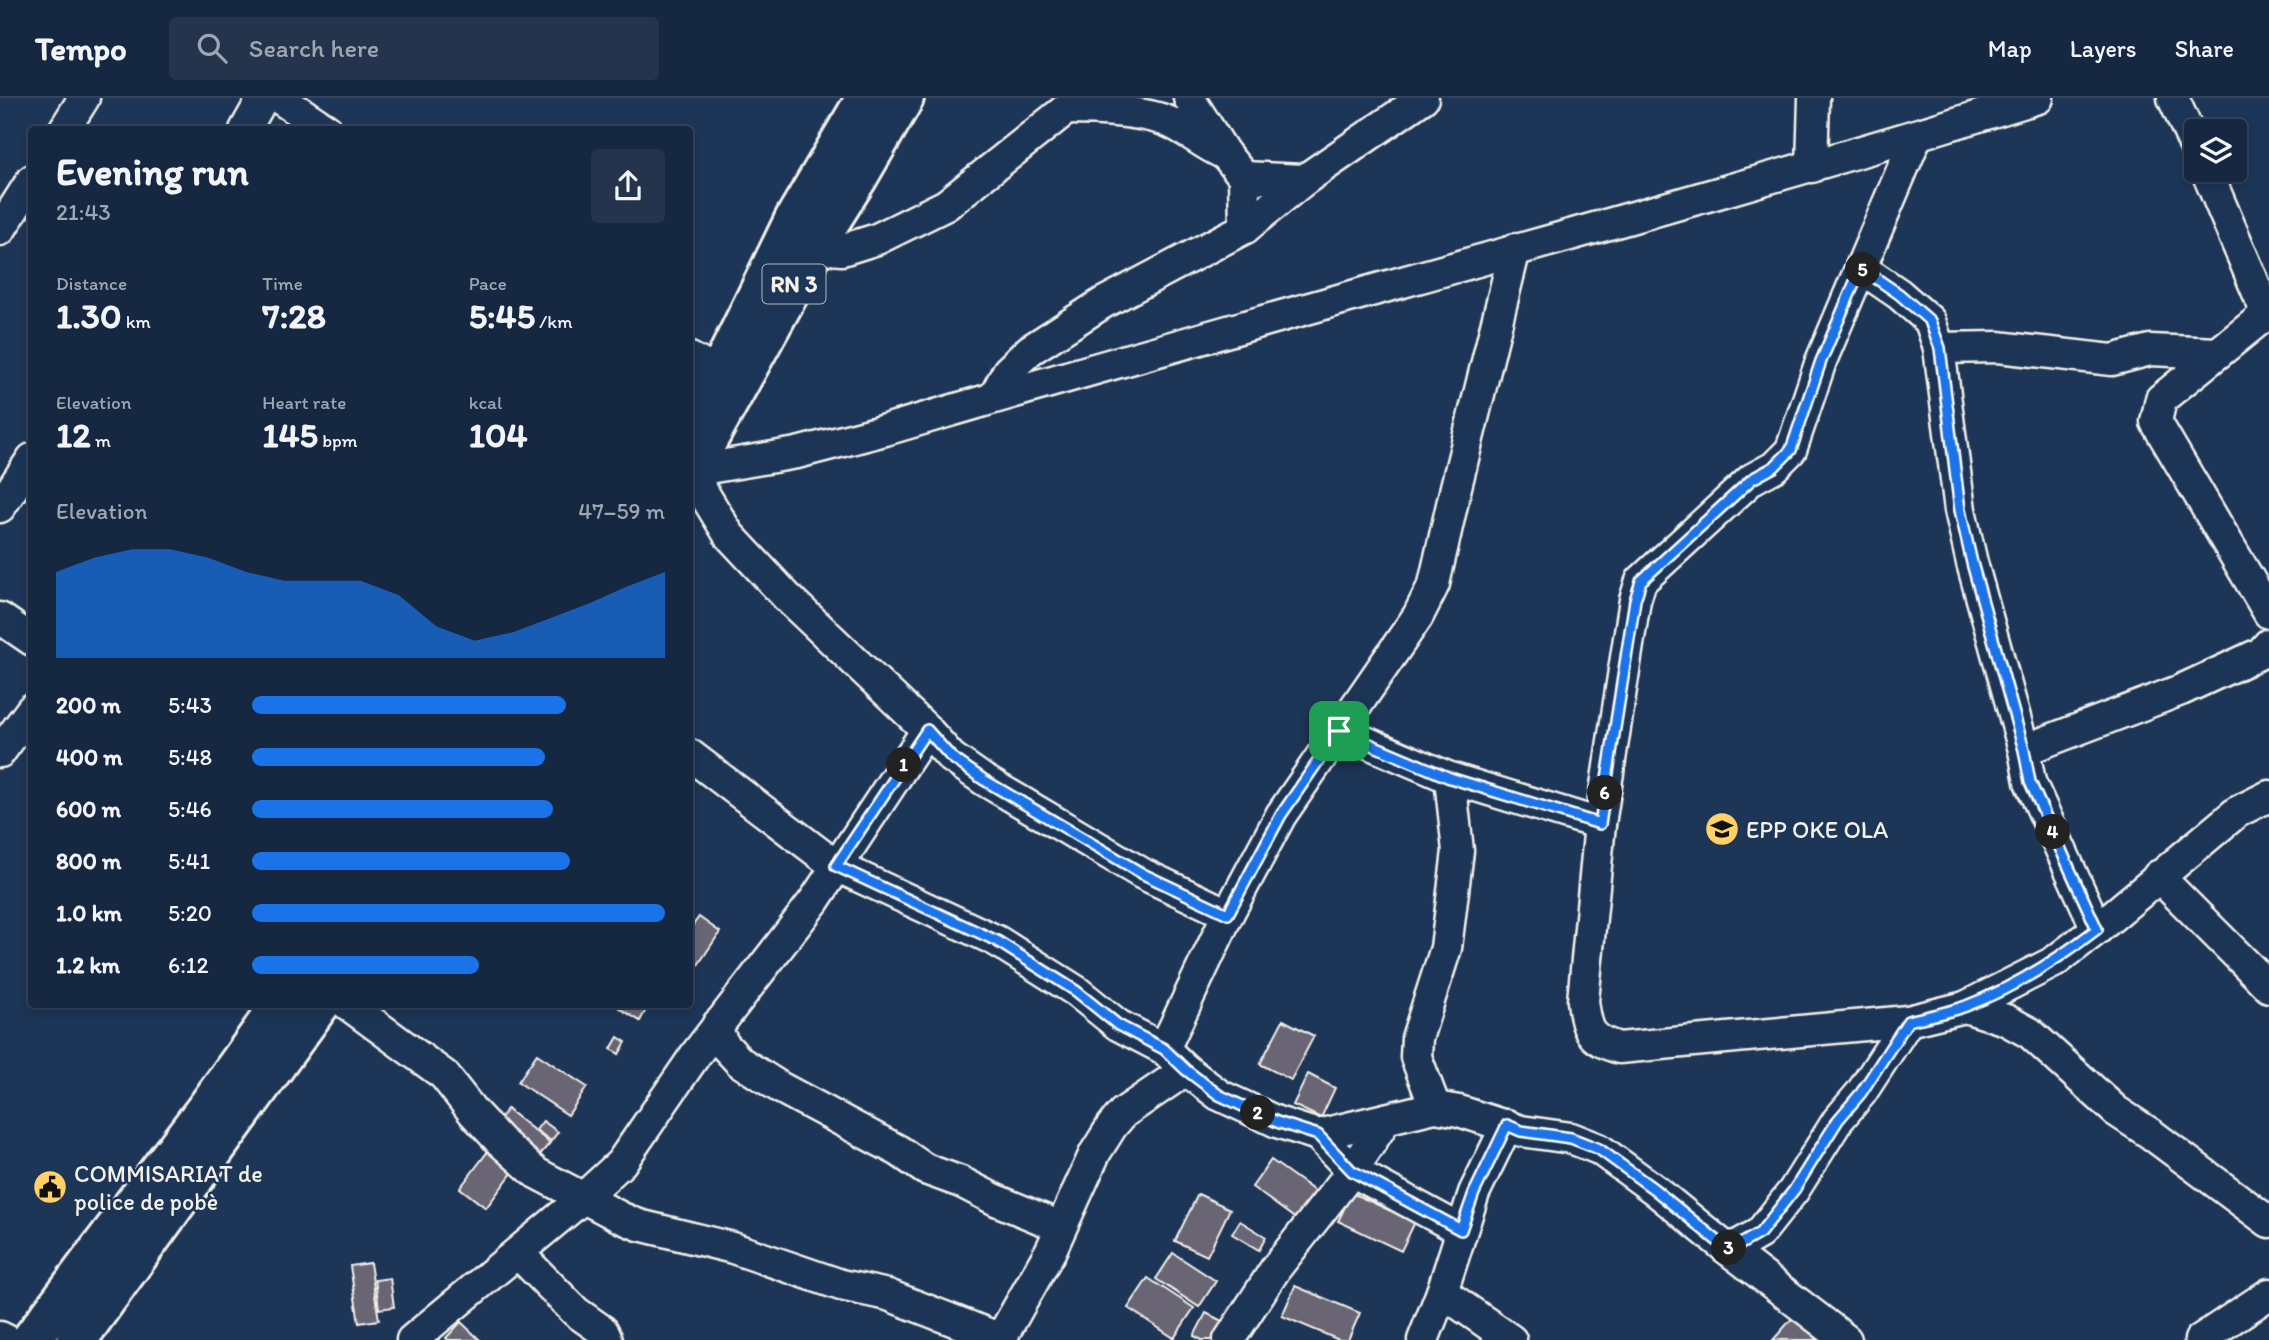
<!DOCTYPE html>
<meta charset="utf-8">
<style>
:root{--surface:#162841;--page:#23344c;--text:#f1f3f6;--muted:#9ea6b1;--line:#35445a;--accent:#1a73e8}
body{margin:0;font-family:Itim,sans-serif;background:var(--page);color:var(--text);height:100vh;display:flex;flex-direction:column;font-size:26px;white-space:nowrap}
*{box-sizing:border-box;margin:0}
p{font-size:23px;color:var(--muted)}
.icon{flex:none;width:38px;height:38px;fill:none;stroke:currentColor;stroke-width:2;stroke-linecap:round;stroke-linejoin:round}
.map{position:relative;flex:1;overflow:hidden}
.details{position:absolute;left:28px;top:28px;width:665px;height:882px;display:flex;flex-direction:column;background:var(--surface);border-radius:7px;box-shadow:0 4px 10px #0003,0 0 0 2px var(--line)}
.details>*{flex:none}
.controls{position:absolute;left:2184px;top:21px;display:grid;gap:14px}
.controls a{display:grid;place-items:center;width:63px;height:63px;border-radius:7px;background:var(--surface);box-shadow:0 4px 10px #0003,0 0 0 2px var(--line);font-size:35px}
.pin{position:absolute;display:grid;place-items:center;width:60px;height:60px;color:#fff;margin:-30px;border-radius:14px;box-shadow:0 4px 10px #0006}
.km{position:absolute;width:35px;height:35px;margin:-18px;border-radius:50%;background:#222;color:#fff;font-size:19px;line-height:35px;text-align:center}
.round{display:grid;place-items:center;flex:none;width:74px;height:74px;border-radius:7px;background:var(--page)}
.overview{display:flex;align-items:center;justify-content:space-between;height:119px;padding:0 28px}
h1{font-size:38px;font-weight:700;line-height:52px}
.metrics{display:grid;grid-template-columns:repeat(3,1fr);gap:10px;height:119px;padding:7px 28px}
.metrics div{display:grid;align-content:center}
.metrics b{font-size:35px;font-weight:700}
.metrics small{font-size:19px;font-weight:400}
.metrics p{font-size:19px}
.chart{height:196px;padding:14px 28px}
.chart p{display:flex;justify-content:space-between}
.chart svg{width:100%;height:126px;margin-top:7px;fill:var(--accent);opacity:.7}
ul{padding:0 28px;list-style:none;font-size:23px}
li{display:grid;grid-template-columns:112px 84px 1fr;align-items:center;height:52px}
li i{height:18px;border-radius:9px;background:var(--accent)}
header{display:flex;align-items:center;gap:42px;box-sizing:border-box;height:98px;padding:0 35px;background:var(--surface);border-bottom:2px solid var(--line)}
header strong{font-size:33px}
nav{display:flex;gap:38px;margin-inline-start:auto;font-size:24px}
.search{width:490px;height:63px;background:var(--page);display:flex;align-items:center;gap:18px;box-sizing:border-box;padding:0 24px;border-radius:7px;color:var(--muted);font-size:26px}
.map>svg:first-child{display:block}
.building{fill:#696575;stroke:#f4f1e8;stroke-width:2}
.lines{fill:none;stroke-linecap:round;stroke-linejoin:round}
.minor-casing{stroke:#f4f1e8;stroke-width:35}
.major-casing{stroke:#f4f1e8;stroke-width:44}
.minor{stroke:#1d3557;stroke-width:30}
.major{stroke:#1d3557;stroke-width:38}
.route-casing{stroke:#fff;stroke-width:14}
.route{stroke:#1a73e8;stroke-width:9}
.labels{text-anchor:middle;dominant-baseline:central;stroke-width:5;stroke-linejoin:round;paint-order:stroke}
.shield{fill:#1d3557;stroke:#b4b9bc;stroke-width:2}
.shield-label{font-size:23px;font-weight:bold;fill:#f4f1e8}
.poi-label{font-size:24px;fill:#f4f1e8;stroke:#1d3557;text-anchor:start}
</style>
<header>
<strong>Tempo</strong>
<div class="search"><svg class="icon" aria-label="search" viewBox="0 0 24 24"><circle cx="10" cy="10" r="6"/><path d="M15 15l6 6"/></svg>Search here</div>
<nav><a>Map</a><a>Layers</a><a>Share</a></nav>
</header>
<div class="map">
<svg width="2269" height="1242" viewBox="0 0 2269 1242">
<rect width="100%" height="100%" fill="#1d3557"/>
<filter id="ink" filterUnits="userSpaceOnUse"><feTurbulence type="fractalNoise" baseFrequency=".0143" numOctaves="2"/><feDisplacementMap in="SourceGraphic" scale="14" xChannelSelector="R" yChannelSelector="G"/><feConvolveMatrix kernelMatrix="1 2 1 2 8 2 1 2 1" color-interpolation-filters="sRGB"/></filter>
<g filter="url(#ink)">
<g class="building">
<path d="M699,819L720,834L690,879V831Z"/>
<path d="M613,906H649L640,923Z"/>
<path d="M1283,922L1314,938L1291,982L1260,966Z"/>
<path d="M618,939L626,944L619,956L611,951Z"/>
<path d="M537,956L587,989L568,1017L518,984Z"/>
<path d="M1308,976L1335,990L1321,1020L1293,1007Z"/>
<path d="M507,1011L550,1045L538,1059L496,1026Z"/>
<path d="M543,1023L558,1034L551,1043L536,1032Z"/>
<path d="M489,1052L515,1071L486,1110L460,1090Z"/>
<path d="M1271,1062L1316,1094L1296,1121L1252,1089Z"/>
<path d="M1352,1095L1415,1124L1401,1153L1338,1123Z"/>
<path d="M1198,1096L1230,1111L1207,1158L1175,1143Z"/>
<path d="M1240,1123L1266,1139L1259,1152L1232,1136Z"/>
<path d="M1173,1155L1216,1183L1199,1209L1156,1181Z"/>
<path d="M370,1165L379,1222L359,1225L350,1168Z"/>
<path d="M390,1180L394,1209L379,1211L375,1182Z"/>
<path d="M1148,1180L1194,1210L1174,1240L1128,1210Z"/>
<path d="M1295,1188L1360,1215L1348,1242H1339L1282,1218Z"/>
<path d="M1206,1215L1224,1224L1215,1242H1202L1194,1238Z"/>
<path d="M1795,1217L1822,1242H1773Z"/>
<path d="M461,1224L480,1242H448L446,1240Z"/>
</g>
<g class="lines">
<g class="minor-casing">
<g id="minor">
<path d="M279,0L327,32"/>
<path d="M1189,0L1225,56L1244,79L1245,130"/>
<path d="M2173,0L2196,50"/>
<path d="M1066,11C1093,11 1144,13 1169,24C1188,32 1205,48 1225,56"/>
<path d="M64,32L84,0"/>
<path d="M245,32L263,0"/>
<path d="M1917,37L1821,263L1791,352L1774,369L1752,381L1641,483L1635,502L1600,726L1583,903C1587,933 1589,941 1619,950L1908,923L1965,909L2054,864L2097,831L2237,714L2269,698"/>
<path d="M1812,69L1814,0"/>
<path d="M2206,72L2267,216"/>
<path d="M1244,79L1304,82"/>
<path d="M0,132L32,82"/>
<path d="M819,141L831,151L842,152L877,141L946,107L1080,0"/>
<path d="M1861,170L1899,196L1930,223L1939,250L1960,412L1972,465L2024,652"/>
<path d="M2269,214L2161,301L2156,324L2269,515"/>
<path d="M1939,250L1998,249L2112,262L2150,252L2218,255"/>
<path d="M690,260L719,276"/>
<path d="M994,299L1008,273L1030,252L1103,205L1245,130L1304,82L1423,0"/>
<path d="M0,409L32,361"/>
<path d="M0,520L32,542"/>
<path d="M1340,633L1450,680L1600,726"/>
<path d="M0,654L32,611"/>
<path d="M690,657L836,768L997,843L1076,893L1118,927L1164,951L1186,972L1219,997L1277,1024L1318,1037L1435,1009L1459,1013L1521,1033L1571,1040L1599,1051L1655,1092L1726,1150L1846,1242"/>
<path d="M2158,778L2269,889"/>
<path d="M1228,816L1143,776L984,682L951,659L927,632L788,500L729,437L690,373L797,355L885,332C1268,218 1655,118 2038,0"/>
<path d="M2097,831L2030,684L2024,652L2181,592L2261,555L2269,546"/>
<path d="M347,906L444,977L473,1014L500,1043L536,1075L622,1120L639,1127L733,1150L841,1187L888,1197L1001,1241"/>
<path d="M1965,909L2006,922L2030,935L2116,1013L2151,1036L2269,1124"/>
<path d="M718,926L719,937L724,947L740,964L781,990L899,1053L925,1071L961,1084L996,1102L1061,1129"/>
<path d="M1164,951L1228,816L1281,717L1418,518L1434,486L1456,389L1515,151"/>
<path d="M1435,1009L1416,959L1417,940L1446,850L1458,753L1450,680"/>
<path d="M1386,1021L1352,1073L1461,1132"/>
<path d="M1726,1150L1739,1147L1760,1135L1794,1092L1838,1022L1861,995L1908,923"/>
<path d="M518,1155L576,1214L603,1233L607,1242"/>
<path d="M1442,1194L1511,1242"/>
<path d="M0,1239L6,1242"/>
<path d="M412,1242L583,1100L621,1065L696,956L814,803L927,632"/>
<path d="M1000,1242L1051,1152L1095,1055L1112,1028L1123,1015L1186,972"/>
<path d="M1229,1242L1276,1170L1352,1073L1318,1037"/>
<path d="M1423,1242L1442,1194L1474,1095L1507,1027"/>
<path d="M2200,1242L2269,1196"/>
</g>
</g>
<g class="major-casing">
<g id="major">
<path d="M690,318L719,276L794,122L866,0"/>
<path d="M690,374L819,141L858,79L904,0"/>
<path d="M31,1242L208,1008L281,906"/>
<path d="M77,1242L320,906"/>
</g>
</g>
<use href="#minor" class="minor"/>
<use href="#major" class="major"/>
</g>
</g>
<g class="lines" filter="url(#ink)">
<g class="route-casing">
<path id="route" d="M1861,170L1899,196L1930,223L1940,250L1960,412L1972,465L2024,652L2030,684L2097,831C2057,862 2014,890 1966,908C1948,915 1927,918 1908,923L1861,995L1838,1022L1794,1092L1760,1135L1739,1147L1726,1150L1654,1091L1599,1051L1571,1040L1521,1033L1507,1027L1474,1095L1461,1132L1352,1073L1318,1037L1277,1024L1219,997L1186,972L1164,951L1118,927L1076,893L997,843L836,768L927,632L951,659L984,682L1143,776L1228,816L1281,717L1339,633L1450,680L1600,726L1635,502L1641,483L1752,381L1774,369L1791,352L1821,263Z"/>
</g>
<use href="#route" class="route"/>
</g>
<defs>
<g id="school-disc" transform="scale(1.75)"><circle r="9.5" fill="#ffd166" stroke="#1d3557"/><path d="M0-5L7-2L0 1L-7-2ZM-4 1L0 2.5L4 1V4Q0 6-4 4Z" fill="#111"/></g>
<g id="civic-disc" transform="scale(1.75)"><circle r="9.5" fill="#ffd166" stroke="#1d3557"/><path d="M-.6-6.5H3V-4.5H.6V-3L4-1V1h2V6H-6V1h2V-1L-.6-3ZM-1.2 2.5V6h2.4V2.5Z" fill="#111"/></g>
</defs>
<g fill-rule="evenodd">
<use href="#school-disc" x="1722" y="731"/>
<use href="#civic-disc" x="50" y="1089"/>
</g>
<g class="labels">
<rect class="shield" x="762.5" y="166.5" width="63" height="39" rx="5"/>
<g class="shield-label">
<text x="794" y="186">RN 3</text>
</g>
<g class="poi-label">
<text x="1746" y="731">EPP OKE OLA</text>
<text x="74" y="1075">COMMISARIAT de<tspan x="74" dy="28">police de pobè</tspan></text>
</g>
</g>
</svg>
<div class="controls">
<a><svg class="icon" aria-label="layers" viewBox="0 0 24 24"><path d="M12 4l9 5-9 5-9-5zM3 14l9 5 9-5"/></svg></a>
</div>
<div class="pin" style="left:1339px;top:633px;background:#1e9e55"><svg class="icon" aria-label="arrive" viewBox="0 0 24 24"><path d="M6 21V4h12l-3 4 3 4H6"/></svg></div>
<b class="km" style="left:904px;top:667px">1</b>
<b class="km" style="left:1258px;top:1015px">2</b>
<b class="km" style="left:1729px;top:1150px">3</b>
<b class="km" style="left:2053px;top:734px">4</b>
<b class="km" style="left:1863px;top:172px">5</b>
<b class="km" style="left:1605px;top:695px">6</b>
<section class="details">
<div class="overview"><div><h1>Evening run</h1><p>21:43</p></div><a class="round"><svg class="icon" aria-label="share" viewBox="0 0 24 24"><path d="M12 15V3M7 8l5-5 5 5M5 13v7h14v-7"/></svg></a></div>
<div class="metrics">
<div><p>Distance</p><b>1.30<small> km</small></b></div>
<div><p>Time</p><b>7:28</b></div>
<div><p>Pace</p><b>5:45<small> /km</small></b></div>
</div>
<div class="metrics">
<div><p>Elevation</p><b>12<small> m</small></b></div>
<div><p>Heart rate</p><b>145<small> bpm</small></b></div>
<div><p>kcal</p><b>104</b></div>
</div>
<div class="chart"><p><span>Elevation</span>47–59 m</p>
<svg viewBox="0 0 160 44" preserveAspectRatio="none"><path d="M0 44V14L10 9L20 6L30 6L40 9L50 14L60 17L70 17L80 17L90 22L100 33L110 38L120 35L130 30L140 25L150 19L160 14V44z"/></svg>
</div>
<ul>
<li><b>200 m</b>5:43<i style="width:76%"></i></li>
<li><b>400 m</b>5:48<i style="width:71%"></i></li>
<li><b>600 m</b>5:46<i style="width:73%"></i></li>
<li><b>800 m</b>5:41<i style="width:77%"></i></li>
<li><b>1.0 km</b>5:20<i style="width:100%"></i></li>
<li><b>1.2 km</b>6:12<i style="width:55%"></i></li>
</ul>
</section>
</div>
